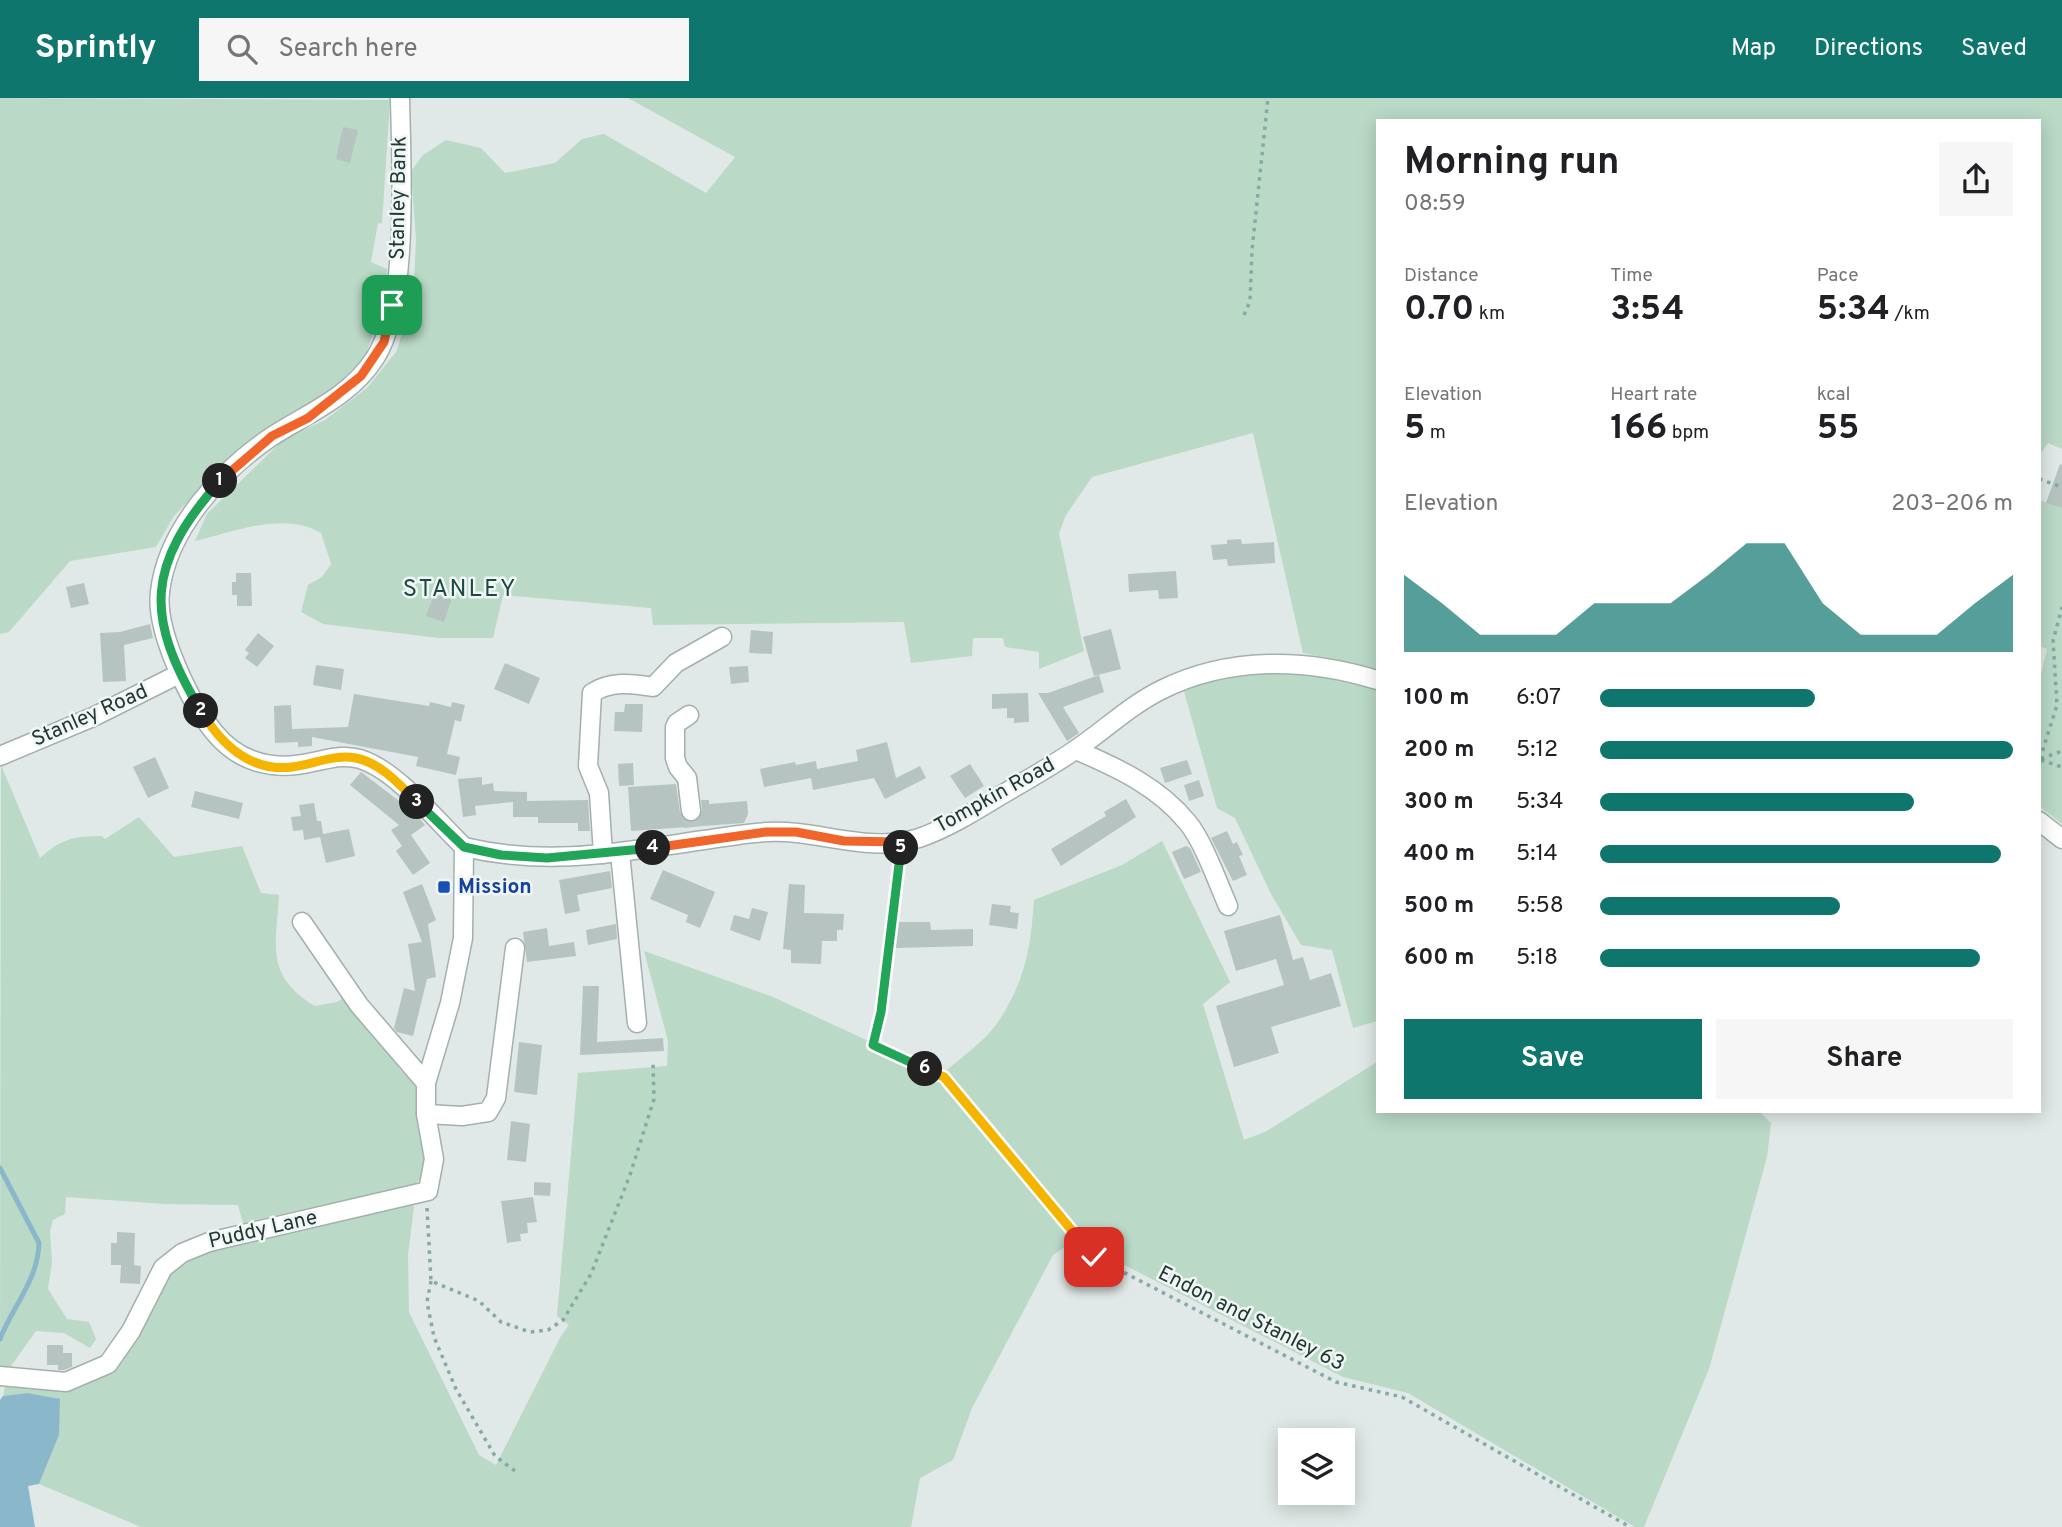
<!DOCTYPE html>
<meta charset="utf-8">
<style>
:root{--surface:#fff;--page:#f6f6f6;--text:#202124;--muted:#757577;--accent:#0f766e}
body{margin:0;font-family:Overpass,sans-serif;background:var(--page);color:var(--text);height:100vh;display:flex;flex-direction:column;font-size:26px;white-space:nowrap}
*{box-sizing:border-box;margin:0}
p{font-size:23px;color:var(--muted)}
.icon{flex:none;width:38px;height:38px;fill:none;stroke:currentColor;stroke-width:2;stroke-linecap:round;stroke-linejoin:round}
.map{position:relative;flex:1;overflow:hidden}
.panel{position:absolute;left:1376px;top:21px;width:665px;height:994px;display:flex;flex-direction:column;background:var(--surface);border-radius:0px;box-shadow:0 4px 18px #0003}
.panel>*{flex:none}
.buttons{position:absolute;left:1278px;top:1330px;display:grid;gap:14px}
.buttons a{display:grid;place-items:center;width:77px;height:77px;border-radius:0px;background:var(--surface);box-shadow:0 4px 18px #0003;font-size:35px}
.pin{position:absolute;display:grid;place-items:center;width:60px;height:60px;color:#fff;margin:-30px;border-radius:14px;box-shadow:0 4px 10px #0006}
.km{position:absolute;width:35px;height:35px;margin:-18px;border-radius:50%;background:#222;color:#fff;font-size:19px;line-height:35px;text-align:center}
.round{display:grid;place-items:center;flex:none;width:74px;height:74px;border-radius:0px;background:var(--page)}
.headline{display:flex;align-items:center;justify-content:space-between;height:119px;padding:0 28px}
h1{font-size:38px;font-weight:700;line-height:52px}
.metrics{display:grid;grid-template-columns:repeat(3,1fr);gap:10px;height:119px;padding:7px 28px}
.metrics div{display:grid;align-content:center}
.metrics b{font-size:35px;font-weight:700}
.metrics small{font-size:19px;font-weight:400}
.metrics p{font-size:19px}
.chart{height:196px;padding:14px 28px}
.chart p{display:flex;justify-content:space-between}
.chart svg{width:100%;height:126px;margin-top:7px;fill:var(--accent);opacity:.7}
.primary-button{display:flex;gap:14px;margin-top:auto;padding:14px 28px}
.primary-button a{flex:1;height:80px;border-radius:0px;background:var(--accent);color:#fff;font-size:28px;font-weight:700;line-height:80px;text-align:center}
.primary-button a+a{background:var(--page);color:var(--text)}
ul{padding:0 28px;list-style:none;font-size:23px}
li{display:grid;grid-template-columns:112px 84px 1fr;align-items:center;height:52px}
li i{height:18px;border-radius:9px;background:var(--accent)}
header{display:flex;align-items:center;gap:42px;box-sizing:border-box;height:98px;padding:0 35px;background:var(--accent);color:#fff}
header strong{font-size:33px}
nav{display:flex;gap:38px;margin-inline-start:auto;font-size:24px}
.search{width:490px;height:63px;background:var(--page);display:flex;align-items:center;gap:18px;box-sizing:border-box;padding:0 24px;border-radius:0px;color:var(--muted);font-size:26px}
.map>svg:first-child{display:block}
.green{fill:#bad9c7}
.water{fill:#8bb7cb}
.lines{fill:none;stroke-linecap:round;stroke-linejoin:round}
.stream{stroke:#8bb7cb;stroke-width:5}
.building{fill:#b5c4c0}
.minor-tunnel{stroke:#bac6c4;stroke-width:18;stroke-dasharray:18 9;stroke-linecap:butt}
.minor-casing{stroke:#a3b0ae;stroke-width:21}
.path{stroke:#82aba5;stroke-width:3.5;stroke-dasharray:3.5 5;stroke-linecap:butt}
.minor{stroke:#fff;stroke-width:18}
.split-1-casing{stroke:#fff;stroke-width:14}
.split-2-casing{stroke:#fff;stroke-width:14}
.split-3-casing{stroke:#fff;stroke-width:14}
.split-4-casing{stroke:#fff;stroke-width:14}
.split-5-casing{stroke:#fff;stroke-width:14}
.split-6-casing{stroke:#fff;stroke-width:14}
.split-7-casing{stroke:#fff;stroke-width:14}
.split-1{stroke:#f0652b;stroke-width:9}
.split-2{stroke:#22a559;stroke-width:9}
.split-3{stroke:#f5b400;stroke-width:9}
.split-4{stroke:#22a559;stroke-width:9}
.split-5{stroke:#f0652b;stroke-width:9}
.split-6{stroke:#22a559;stroke-width:9}
.split-7{stroke:#f5b400;stroke-width:9}
.transit-dot{fill:#1a4fb4;stroke:#f0f6f4;stroke-width:2.5}
.labels{text-anchor:middle;dominant-baseline:central;stroke-width:5;stroke-linejoin:round;paint-order:stroke}
.street-label{font-size:21px;fill:#223836;stroke:#f0f6f4}
.transit-label{font-size:21px;font-weight:bold;fill:#164399;stroke:#f0f6f4;text-anchor:start}
.quarter-label{font-size:24px;letter-spacing:2px;fill:#1f4945;stroke:#f0f6f4}
</style>
<header>
<strong>Sprintly</strong>
<div class="search"><svg class="icon" aria-label="search" viewBox="0 0 24 24"><circle cx="10" cy="10" r="6"/><path d="M15 15l6 6"/></svg>Search here</div>
<nav><a>Map</a><a>Directions</a><a>Saved</a></nav>
</header>
<div class="map">
<svg width="2062" height="1429" viewBox="0 0 2062 1429">
<rect width="100%" height="100%" fill="#e0e9e7"/>
<g class="green">
<path d="M0,0L390,2L382,126L378,125L371,164L387,171L383,205L365,259L321,303L225,365L174,418L156,449L70,463L9,534L0,536Z"/>
<path d="M628,0H2062V351L2048,345L2039,358V23H1377V575L1344,563L1303,555L1253,335L1092,379L1066,417L1059,435L1084,553L1039,571V554L1005,549L1003,540H973L972,558L911,565L904,524L653,527L651,510L503,497L493,540H439L323,526L301,514L308,487L322,479L331,466L321,435C283,413 235,434 195,443L207,416L284,341L325,322L367,290L396,254L413,203L416,141L411,73L423,57L446,42L481,50L505,75L555,65L582,41L604,36L706,95L732,63L735,59Z"/>
<path d="M2039,402L2062,410V726L2039,708V585L2047,551L2039,548Z"/>
<path d="M1287,572L1349,579L1377,588V923L1353,930L1332,852L1301,847L1271,796L1235,720L1217,710L1183,590L1238,574Z"/>
<path d="M1,667L40,760C61,741 73,738 102,738L105,741L139,719L174,759L242,748L261,795L279,797C276,849 265,878 315,908L337,904L345,899L395,960L400,972L418,988L428,1063L425,1076L414,1087L389,1096L313,1109L243,1125L238,1107L165,1106L66,1099L65,1116L53,1122L50,1133L52,1164L48,1191L67,1221L89,1224L96,1241L90,1250L64,1235L36,1233L11,1268L0,1269Z"/>
<path d="M1162,743L1230,884L1203,906L1244,1042L1267,1033L1377,964V1013H1759L1771,1025L1767,1059L1709,1271L1644,1429H1635L1408,1295L1343,1279L1099,1154L1086,1135L1053,1157L972,1310L953,1362L920,1380L911,1429H141L39,1386L59,1337L27,1295L3,1298L6,1283L56,1288L90,1283L115,1267L169,1172L190,1157L400,1104L414,1108L408,1157L409,1214L479,1357L496,1367L561,1238L569,1227L557,1218L578,975L667,968L668,943L644,853L773,899L873,945L947,972C963,958 986,942 998,924C1025,883 1031,850 1034,802L1122,767Z"/>
</g>
<path class="water" d="M27,1295L60,1301L59,1337L39,1386L28,1388L35,1429H0V1302L3,1298Z"/>
<g class="lines">
<path class="stream" d="M0,1070L39,1145C38,1182 13,1208 0,1241"/>
</g>
<g class="building">
<path d="M343,29L358,32L350,65L336,61Z"/>
<path d="M2060,366L2062,367V410L2046,405Z"/>
<path d="M1241,441L1242,446L1274,444L1275,465L1228,468L1227,461L1213,462L1211,447L1227,446V442Z"/>
<path d="M1176,473L1178,500L1159,501L1158,492L1129,494L1128,476Z"/>
<path d="M236,475H251L252,508H237V497H232V484H236Z"/>
<path d="M84,485L89,506L71,510L66,489Z"/>
<path d="M434,496L451,502L444,524L426,518Z"/>
<path d="M150,526L153,540L124,547L126,583L103,584L100,535L120,534Z"/>
<path d="M1111,531L1121,571L1094,578L1083,539Z"/>
<path d="M751,532L773,534L772,556L749,555Z"/>
<path d="M258,535L274,548L257,569L245,560L249,555L245,552Z"/>
<path d="M505,565L540,580L529,606L494,591Z"/>
<path d="M316,567L344,571L341,592L313,587Z"/>
<path d="M748,568L749,584L731,586L729,569Z"/>
<path d="M1099,577L1104,594L1063,609L1079,635L1067,643L1038,595H1048Z"/>
<path d="M1028,595L1029,624L1014,625V620H1007V610L992,611V596Z"/>
<path d="M354,596L429,608L430,604L451,609L452,604L465,607L461,624L455,622L447,656L460,659L456,677L416,668L418,659L312,639V648L298,649V644L275,645L274,608L291,607L292,631L348,629Z"/>
<path d="M625,606H643L642,634L614,633L615,614H624Z"/>
<path d="M887,644L896,680L920,668L926,680L885,701L874,680L813,692L811,680L764,689L760,671L795,664L796,667L816,663L817,671L858,663L856,652Z"/>
<path d="M155,659L169,690L148,700L133,669Z"/>
<path d="M1187,662L1192,676L1165,685L1160,670Z"/>
<path d="M633,665L634,687L619,688L618,666Z"/>
<path d="M970,666L984,688L965,700L950,678Z"/>
<path d="M361,674L415,715L425,727L411,737L430,765L413,777L396,753L402,748L391,732L399,727L350,687Z"/>
<path d="M482,679V687L493,685L494,693L527,694V703L588,702L590,733H578V725H538V719H513V704L475,708L476,717L463,719L458,681Z"/>
<path d="M1199,682L1204,698L1189,703L1184,687Z"/>
<path d="M676,686L680,714L686,723L698,722L702,712L701,702H709V706L747,703L748,716L744,725L631,733L628,689Z"/>
<path d="M195,693L243,705L239,721L191,709Z"/>
<path d="M1126,701L1136,719L1061,768L1051,751L1106,718L1104,714Z"/>
<path d="M314,705L317,723H321L323,736L349,731L355,758L326,765L320,739L304,742L303,732L293,733L291,719L301,718L299,707Z"/>
<path d="M1227,733L1233,746L1237,744L1243,757L1239,758L1247,777L1233,783L1211,740Z"/>
<path d="M1186,748L1190,750L1201,774L1184,781L1172,754Z"/>
<path d="M663,772L715,794L700,830L686,824L688,817L650,801Z"/>
<path d="M610,773L612,790L577,797L580,813L565,816L559,782Z"/>
<path d="M422,786L436,822L428,826L436,879L427,881L413,938L397,934L394,930L404,890L415,893L408,846L422,844L403,794Z"/>
<path d="M789,786L805,787L804,815L844,816L843,832H837V843H822L821,866L791,865V852L783,851Z"/>
<path d="M992,806L1011,808L1010,814L1019,815L1017,831L989,827Z"/>
<path d="M752,810L768,814L760,843L730,832L734,817L749,821Z"/>
<path d="M1280,817L1293,862L1303,859L1310,882L1331,875L1341,908L1271,929L1279,955L1234,969L1216,908L1284,887L1276,861L1236,873L1224,833Z"/>
<path d="M896,824H930L931,832L973,831V848L896,850Z"/>
<path d="M616,826L617,841L588,847L586,832Z"/>
<path d="M547,830L549,848L574,844L576,858L527,864L523,834Z"/>
<path d="M583,888H599L597,944L663,940L664,953L580,957Z"/>
<path d="M519,944L542,947L537,997L514,994Z"/>
<path d="M511,1023L530,1026L526,1064L507,1062Z"/>
<path d="M534,1084L551,1085L550,1098L534,1097Z"/>
<path d="M533,1099L537,1124L527,1125L528,1135L520,1136L521,1143L507,1145L501,1103Z"/>
<path d="M117,1134L135,1135L134,1167L141,1168L140,1186L120,1185L121,1167H111V1145H117Z"/>
<path d="M47,1247H63V1255H72V1269L64,1272H58V1267H47Z"/>
</g>
<g class="lines">
<path class="minor-tunnel" d="M691,713L693,729"/>
<g class="minor-casing">
<g id="minor">
<path d="M400,0C401,64 410,207 375,260C350,299 308,315 271,339C221,373 167,431 160,494C155,533 190,604 214,634C240,666 275,673 313,664C329,661 344,656 360,661C396,672 436,722 464,749"/>
<path d="M689,617L677,625L675,629V660L678,669L687,680L691,713"/>
<path d="M1076,652C1118,670 1159,689 1188,725C1203,743 1218,785 1228,808"/>
<path d="M0,658L93,619L179,576"/>
<path d="M2039,723L2062,741"/>
<path d="M464,749C549,769 620,754 704,742C725,739 746,735 767,734C817,731 869,756 919,740C948,730 977,712 1003,696C1027,682 1052,668 1075,652C1105,632 1129,608 1161,592C1229,558 1307,560 1377,582"/>
<path d="M620,755L637,925"/>
<path d="M603,756L599,695L588,668L592,595C610,583 631,585 653,589L676,565L722,539"/>
<path d="M302,824L359,907L426,985"/>
<path d="M426,1016L462,1018L488,1014L496,1000L515,850"/>
<path d="M0,1278L66,1284L108,1266L131,1233L163,1170L182,1155L209,1144L428,1093L434,1061L426,1016V985L450,905L463,840L464,749"/>
</g>
</g>
<g class="path">
<path d="M1244,217L1250,203L1252,152L1268,0"/>
<path d="M2039,381L2062,389"/>
<path d="M2040,661L2057,607L2053,543L2062,509"/>
<path d="M2041,661L2062,653"/>
<path d="M2041,662L2062,669"/>
<path d="M902,760L881,914L873,947L944,979L1094,1159L1336,1284L1402,1299L1630,1429"/>
<path d="M427,1110L431,1183L479,1203L501,1224L530,1234L548,1232L563,1222L591,1176L630,1077L654,1001L653,964"/>
<path d="M431,1183L427,1204L434,1239L456,1291L495,1358L515,1373"/>
</g>
<use href="#minor" class="minor"/>
</g>
<g class="lines">
<g class="split-1-casing">
<path id="split-1" d="M220,383L272,338L308,320L361,278L384,244L392,207"/>
</g>
<g class="split-2-casing">
<path id="split-2" d="M201,613C144,518 146,467 220,383"/>
</g>
<g class="split-3-casing">
<path id="split-3" d="M201,613C221,646 250,674 292,669C314,666 334,656 356,660C381,665 400,687 417,704"/>
</g>
<g class="split-4-casing">
<path id="split-4" d="M417,704L464,749L501,757L547,760L653,750"/>
</g>
<g class="split-5-casing">
<path id="split-5" d="M653,750L766,734H796L844,743L901,744V750"/>
</g>
<g class="split-6-casing">
<path id="split-6" d="M901,750L881,914L873,947L925,971"/>
</g>
<g class="split-7-casing">
<path id="split-7" d="M925,971L944,979L1094,1159"/>
</g>
<use href="#split-1" class="split-1"/>
<use href="#split-2" class="split-2"/>
<use href="#split-3" class="split-3"/>
<use href="#split-4" class="split-4"/>
<use href="#split-5" class="split-5"/>
<use href="#split-6" class="split-6"/>
<use href="#split-7" class="split-7"/>
</g>
<rect class="transit-dot" x="437" y="782" width="14" height="14" rx="3.5"/>
<g class="labels">
<g class="street-label">
<text transform="translate(399 100) rotate(-89)">Stanley Bank</text>
<text transform="translate(90 618) rotate(-24)">Stanley Road</text>
<text transform="translate(995 698) rotate(-29)">Tompkin Road</text>
<text transform="translate(263 1132) rotate(-13)">Puddy Lane</text>
<text transform="translate(1251 1221) rotate(27)">Endon and Stanley 63</text>
</g>
<g class="transit-label">
<text x="458" y="789">Mission</text>
</g>
<g class="quarter-label">
<text x="460" y="492">STANLEY</text>
</g>
</g>
</svg>
<div class="buttons">
<a><svg class="icon" aria-label="layers" viewBox="0 0 24 24"><path d="M12 4l9 5-9 5-9-5zM3 14l9 5 9-5"/></svg></a>
</div>
<div class="pin" style="left:392px;top:207px;background:#1e9e55"><svg class="icon" aria-label="arrive" viewBox="0 0 24 24"><path d="M6 21V4h12l-3 4 3 4H6"/></svg></div>
<div class="pin" style="left:1094px;top:1159px;background:#d93025"><svg class="icon" aria-label="check" viewBox="0 0 24 24"><path d="M5 12l5 5 9-10"/></svg></div>
<b class="km" style="left:220px;top:383px">1</b>
<b class="km" style="left:201px;top:613px">2</b>
<b class="km" style="left:417px;top:704px">3</b>
<b class="km" style="left:653px;top:750px">4</b>
<b class="km" style="left:901px;top:750px">5</b>
<b class="km" style="left:925px;top:971px">6</b>
<section class="panel">
<div class="headline"><div><h1>Morning run</h1><p>08:59</p></div><a class="round"><svg class="icon" aria-label="share" viewBox="0 0 24 24"><path d="M12 15V3M7 8l5-5 5 5M5 13v7h14v-7"/></svg></a></div>
<div class="metrics">
<div><p>Distance</p><b>0.70<small> km</small></b></div>
<div><p>Time</p><b>3:54</b></div>
<div><p>Pace</p><b>5:34<small> /km</small></b></div>
</div>
<div class="metrics">
<div><p>Elevation</p><b>5<small> m</small></b></div>
<div><p>Heart rate</p><b>166<small> bpm</small></b></div>
<div><p>kcal</p><b>55</b></div>
</div>
<div class="chart"><p><span>Elevation</span>203–206 m</p>
<svg viewBox="0 0 160 44" preserveAspectRatio="none"><path d="M0 44V17L10 27L20 38L30 38L40 38L50 27L60 27L70 27L80 17L90 6L100 6L110 27L120 38L130 38L140 38L150 27L160 17V44z"/></svg>
</div>
<ul>
<li><b>100 m</b>6:07<i style="width:52%"></i></li>
<li><b>200 m</b>5:12<i style="width:100%"></i></li>
<li><b>300 m</b>5:34<i style="width:76%"></i></li>
<li><b>400 m</b>5:14<i style="width:97%"></i></li>
<li><b>500 m</b>5:58<i style="width:58%"></i></li>
<li><b>600 m</b>5:18<i style="width:92%"></i></li>
</ul>
<div class="primary-button"><a>Save</a><a>Share</a></div>
</section>
</div>
